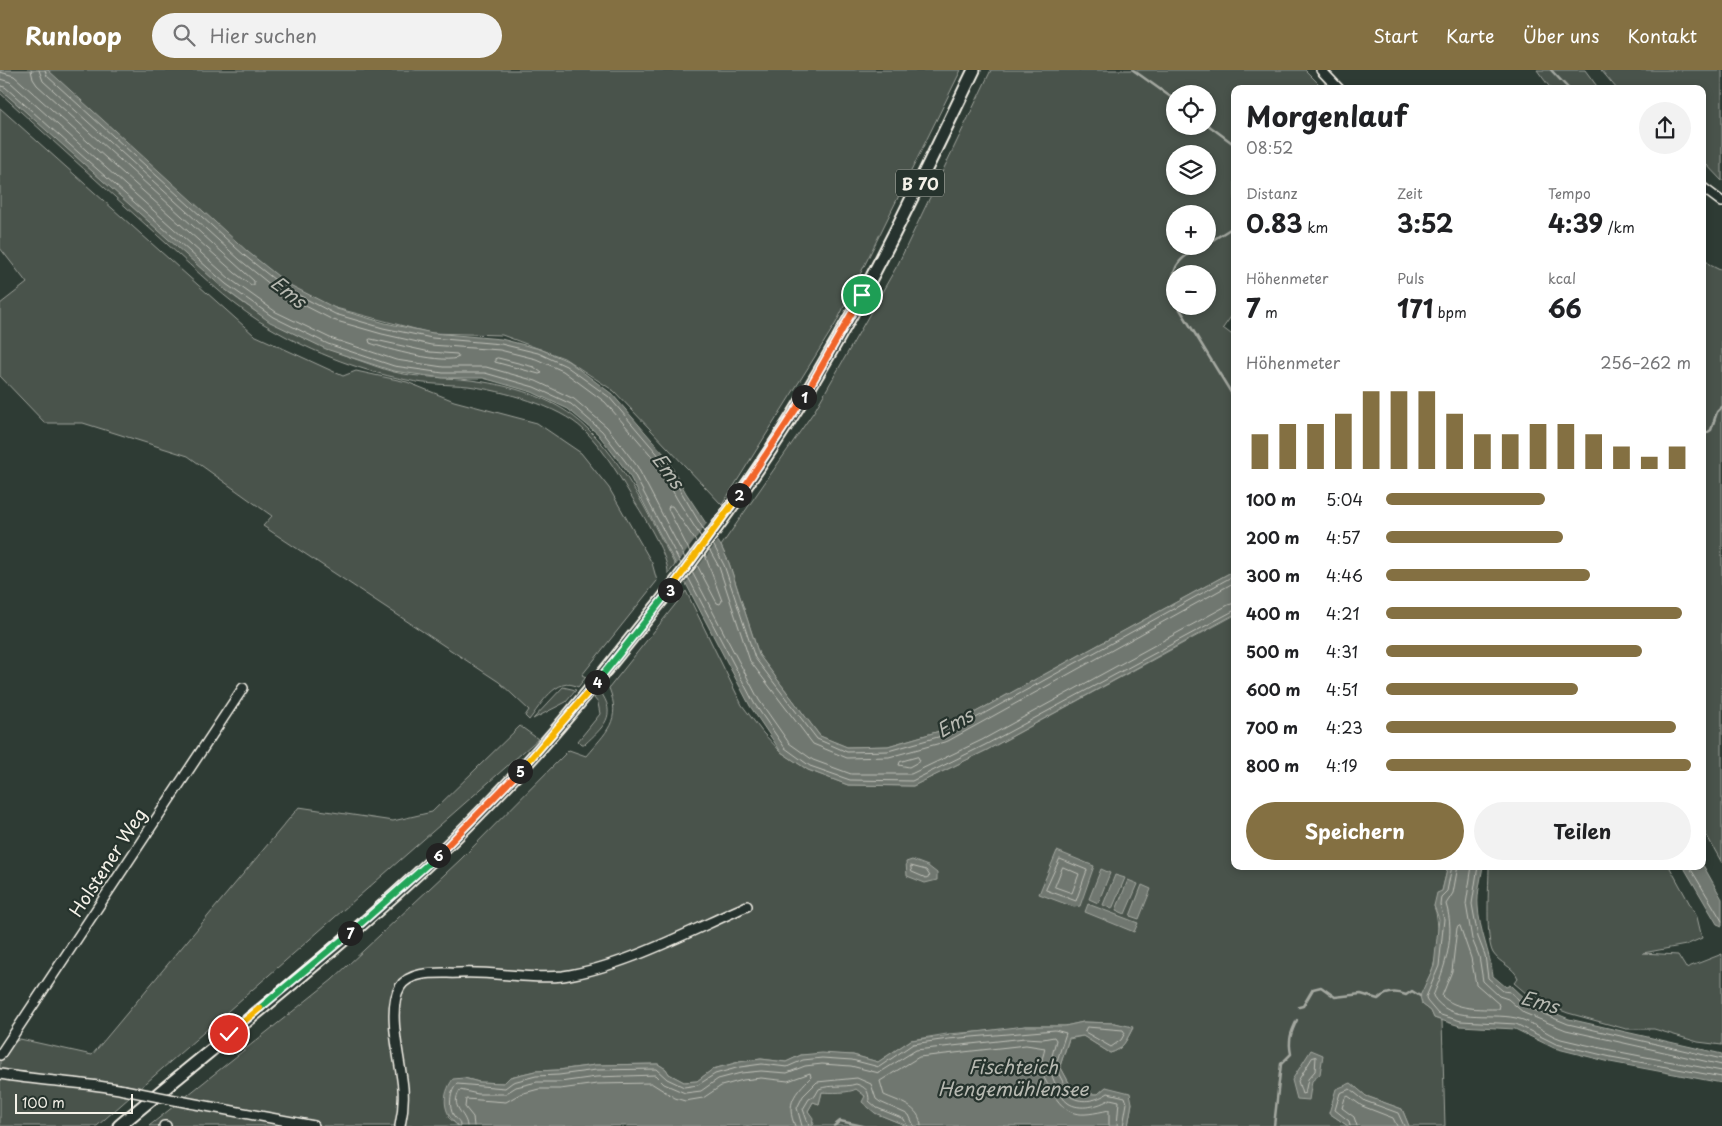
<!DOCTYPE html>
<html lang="de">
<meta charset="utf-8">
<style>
:root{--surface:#fff;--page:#f2f2f2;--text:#202124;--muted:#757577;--accent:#847042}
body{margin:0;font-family:"Playpen Sans",sans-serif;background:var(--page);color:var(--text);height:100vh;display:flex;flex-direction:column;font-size:19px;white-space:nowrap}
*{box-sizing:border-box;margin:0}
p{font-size:16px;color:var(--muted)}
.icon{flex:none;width:28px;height:28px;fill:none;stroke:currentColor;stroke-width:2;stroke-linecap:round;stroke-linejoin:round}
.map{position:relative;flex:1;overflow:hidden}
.side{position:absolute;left:1231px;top:15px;width:475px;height:785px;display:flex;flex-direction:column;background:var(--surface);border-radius:10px;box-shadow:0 2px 8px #0003}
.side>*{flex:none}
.controls{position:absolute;left:1166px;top:15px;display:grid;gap:10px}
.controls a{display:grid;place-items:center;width:50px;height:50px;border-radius:50%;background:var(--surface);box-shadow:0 2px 8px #0003;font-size:25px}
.scale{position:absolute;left:15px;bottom:12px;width:118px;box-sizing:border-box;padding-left:5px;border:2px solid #f4f1e8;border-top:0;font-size:14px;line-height:18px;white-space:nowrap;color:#f4f1e8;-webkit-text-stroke:4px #26332d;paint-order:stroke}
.pin{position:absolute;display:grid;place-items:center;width:42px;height:42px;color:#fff;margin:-21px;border:2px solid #fff;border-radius:50%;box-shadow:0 1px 5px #0007}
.km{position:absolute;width:25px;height:25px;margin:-12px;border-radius:50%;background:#222;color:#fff;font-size:14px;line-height:25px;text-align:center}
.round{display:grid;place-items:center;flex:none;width:52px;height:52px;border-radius:26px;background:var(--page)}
.summary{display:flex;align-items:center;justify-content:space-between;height:85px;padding:0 15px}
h1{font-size:28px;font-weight:700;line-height:38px}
.figures{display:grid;grid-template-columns:repeat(3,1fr);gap:8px;height:85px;padding:5px 15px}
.figures div{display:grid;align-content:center}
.figures b{font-size:25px;font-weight:700}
.figures small{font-size:14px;font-weight:400}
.figures p{font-size:14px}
.chart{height:140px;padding:10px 15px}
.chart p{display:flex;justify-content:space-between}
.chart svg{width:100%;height:90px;margin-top:5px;stroke:var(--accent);stroke-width:6}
.primary-button{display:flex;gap:10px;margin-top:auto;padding:10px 15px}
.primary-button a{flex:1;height:58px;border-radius:30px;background:var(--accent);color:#fff;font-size:20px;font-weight:700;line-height:58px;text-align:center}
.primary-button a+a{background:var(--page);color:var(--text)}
ul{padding:0 15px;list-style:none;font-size:16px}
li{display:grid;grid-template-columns:80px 60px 1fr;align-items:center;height:38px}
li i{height:12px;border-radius:6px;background:var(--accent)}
header{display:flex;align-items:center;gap:30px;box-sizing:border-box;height:70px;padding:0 25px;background:var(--accent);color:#fff}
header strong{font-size:24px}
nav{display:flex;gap:28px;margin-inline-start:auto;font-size:18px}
.search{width:350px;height:45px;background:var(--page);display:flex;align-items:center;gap:12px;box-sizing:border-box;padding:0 18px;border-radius:28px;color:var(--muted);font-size:19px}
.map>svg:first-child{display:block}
.green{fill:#48524c;stroke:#9ea29a;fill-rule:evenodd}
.water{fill:#6f7770;stroke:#a4a8a0}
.pier{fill:#2e3b34}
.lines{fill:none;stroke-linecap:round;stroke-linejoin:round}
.shore{stroke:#bfc0b8;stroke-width:1}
.stream{stroke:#a4a8a0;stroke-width:2.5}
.minor-casing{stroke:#f4f1e8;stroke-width:12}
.major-casing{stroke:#f4f1e8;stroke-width:15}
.minor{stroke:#26332d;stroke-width:9}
.major{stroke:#26332d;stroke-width:11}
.minor-bridge-casing{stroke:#f4f1e8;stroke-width:12;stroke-linecap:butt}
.minor-bridge{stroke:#26332d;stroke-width:9}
.split-1-casing{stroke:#fff;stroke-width:10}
.split-2-casing{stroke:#fff;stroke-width:10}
.split-3-casing{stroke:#fff;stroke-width:10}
.split-4-casing{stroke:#fff;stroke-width:10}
.split-5-casing{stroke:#fff;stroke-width:10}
.split-6-casing{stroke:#fff;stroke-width:10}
.split-7-casing{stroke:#fff;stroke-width:10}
.split-8-casing{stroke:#fff;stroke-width:10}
.split-9-casing{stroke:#fff;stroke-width:10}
.split-1{stroke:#f0652b;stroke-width:6}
.split-2{stroke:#f0652b;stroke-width:6}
.split-3{stroke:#f5b400;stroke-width:6}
.split-4{stroke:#22a559;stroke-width:6}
.split-5{stroke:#f5b400;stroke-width:6}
.split-6{stroke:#f0652b;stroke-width:6}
.split-7{stroke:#22a559;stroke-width:6}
.split-8{stroke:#22a559;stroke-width:6}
.split-9{stroke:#f5b400;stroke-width:6}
.labels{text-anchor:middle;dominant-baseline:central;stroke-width:4.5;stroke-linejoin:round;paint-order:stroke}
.shield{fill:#26332d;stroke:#b6b8b0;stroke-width:1}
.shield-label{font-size:16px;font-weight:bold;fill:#f4f1e8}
.street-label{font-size:18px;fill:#f4f1e8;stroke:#26332d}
.water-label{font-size:19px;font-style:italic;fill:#b8bab2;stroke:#26332d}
</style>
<header>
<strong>Runloop</strong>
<div class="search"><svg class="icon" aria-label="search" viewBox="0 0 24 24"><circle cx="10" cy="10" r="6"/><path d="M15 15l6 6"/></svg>Hier suchen</div>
<nav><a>Start</a><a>Karte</a><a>Über uns</a><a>Kontakt</a></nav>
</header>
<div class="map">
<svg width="1722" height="1056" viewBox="0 0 1722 1056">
<rect width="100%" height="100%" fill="#2e3b34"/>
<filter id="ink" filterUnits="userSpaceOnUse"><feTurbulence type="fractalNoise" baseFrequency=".02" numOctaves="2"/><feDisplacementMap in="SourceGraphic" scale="10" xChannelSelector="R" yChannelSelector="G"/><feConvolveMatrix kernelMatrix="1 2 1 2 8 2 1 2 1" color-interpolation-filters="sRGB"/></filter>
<g filter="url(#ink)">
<g class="green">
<path d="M36,0H961L836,253L722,435L614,321L564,288L502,265L430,263L313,232L191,148Z"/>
<path d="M991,0H1305L1324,19H1235V241L1223,258L1235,267V500L943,660L888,676L847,677L820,666L759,585L729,493L721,476L815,340L898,194ZM1175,24H1208V56H1175ZM1175,84H1208V116H1175ZM1175,144H1208V176H1175ZM1175,204H1208V236H1175Z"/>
<path d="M1537,0H1585L1599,19H1551Z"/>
<path d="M1601,0H1722V111L1703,91L1702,19H1617Z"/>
<path d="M0,18L231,224C270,254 312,274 358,290C370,294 382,299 394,302C419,308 445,307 470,310C504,314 545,325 573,346C620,382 648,444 675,495L668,504C669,488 645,448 636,434C621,409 605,380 584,360C558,335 503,321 468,316C448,314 427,315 407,310C356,300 304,279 259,251C226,230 197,201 167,174C111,124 56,73 0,23Z"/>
<path d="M0,38L254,265L343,306L356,301L407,312L454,331L537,353L581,383L609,418L652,493L657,511L582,605L586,607L578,617C556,605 541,635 529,650L525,646L529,640L499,612L263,456L272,446L188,386L83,353H45L0,306V234L27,213L0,178Z"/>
<path d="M1702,186L1710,195L1722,201V793L1702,757Z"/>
<path d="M686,521L742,635L763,663L781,682L808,700L848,715L913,716L987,680L1235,545V796H1448L1442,821L1434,836C1440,851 1439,881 1433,897C1429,910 1420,920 1422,934L1431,941L1434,948L1442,951L1445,1056H1409L1402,1039L1366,1026L1351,1013L1329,1043L1348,1056H1128L1132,1033L1106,1017L1098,1024H1075L1060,996L1069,969L1083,966L1110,983C1123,980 1127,969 1133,958L1115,953L1083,952L1065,956H1025L1003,960L947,964L911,970L878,992L853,985H801L786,992L761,989L739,992L713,999L697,1011L684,1012L669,1004L666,999L658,994L595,995L558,1000L535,1001L510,1007L504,1013L479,1012L464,1008L448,1047L458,1056H149L332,910L461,789L569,680L586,686C606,662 622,651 609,618Z"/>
<path d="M563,617L576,620L566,632L533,649Z"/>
<path d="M600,621C618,646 603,657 585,674H581L578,671L600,644L598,633L594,628Z"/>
<path d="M520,656L538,669L97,1056H0V981L20,969L92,985L299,737L393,751L432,742Z"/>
<path d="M1489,796H1669L1697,847L1702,868L1686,875L1643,883L1678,885L1686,898L1722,884V975L1698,972L1654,959H1626L1568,943L1534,930L1514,913L1518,908C1513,896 1500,894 1493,883C1485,869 1489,815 1489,796Z"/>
<path d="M856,1019L862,1022L875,1043L907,1056H812L814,1054L808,1041L813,1032L819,1034L822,1022C833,1023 845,1020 856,1019Z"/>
</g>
<g class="water">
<path d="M0,0H48L248,182L288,214L337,239L385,253L433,263L501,269L540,279L568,291L612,324L665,385L686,423L721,476L729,493L759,585L820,666L847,677L888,676L943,660L1235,500V544L987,680L913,716L848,715L808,700L781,682L750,636L628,403L598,364L568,339L532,322L483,308H443L393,301L326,279L270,252L223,218L0,19Z"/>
<path d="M1057,781L1094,796L1080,836L1074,837L1039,824Z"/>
<path d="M912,790L928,796L937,803V810L925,813L907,806L906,792Z"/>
<path d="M1703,795L1722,829V856L1717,854L1683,796Z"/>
<path d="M1448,796H1483C1481,809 1477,823 1478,836C1479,860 1490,882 1493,906L1506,917L1510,915L1528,932L1569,949L1722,984V1013L1610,992L1554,978L1515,959L1460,956L1434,948L1431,941L1422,934L1420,926L1434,896L1439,849L1434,836L1437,823L1442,821Z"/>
<path d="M1101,799L1110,803L1098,833L1089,829Z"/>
<path d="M1115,805L1125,808L1112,839L1103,835Z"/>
<path d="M1128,810L1138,814L1125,844L1116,840Z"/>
<path d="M1142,815L1151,819L1139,849L1130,846Z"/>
<path d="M1088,834L1138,853L1134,862L1085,842Z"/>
<path d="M1083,952L1115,953L1133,957C1127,969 1123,980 1110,983L1083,966L1069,968L1060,996L1075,1024H1098L1106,1017L1130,1023L1132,1033L1128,1056H907L875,1043L862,1032L865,1026L856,1019C850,1023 830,1023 822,1022L819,1034L813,1032L808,1041L813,1048L812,1056H458C443,1043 441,1026 453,1009L464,1008L479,1012L504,1013L510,1007L535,1001L559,1000L595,995L658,994L666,999L669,1004L684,1012L697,1011L713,999L739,992L761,989L786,992L801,985L822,983L853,985L878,992L911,970L1025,956H1065Z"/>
<path d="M1311,980L1323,985L1320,1004L1312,1011L1309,1030L1297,1029L1292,1010Z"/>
<path d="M1351,1013L1366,1026L1402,1039L1409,1056H1348L1329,1043L1336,1019Z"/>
</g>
<path class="pier" d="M708,452L719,469L684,515L675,497Z"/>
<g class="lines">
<g class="shore">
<path d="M39,0L43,11L240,190L282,224L333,250L382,264L431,275L500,280L536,289L563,301L605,332L656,391L677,429L701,467"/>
<path d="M45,0L47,6L245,186L285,218L335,244L383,258L432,268L501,274L538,283L566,296L609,327L661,388L705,462"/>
<path d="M0,2L14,6L235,203L251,215H254V211L37,15L33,9L31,0"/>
<path d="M0,9L10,12L230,209L276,242L330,268L396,290L443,297H486L536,311L574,329L607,357L637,396L685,488"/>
<path d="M0,16L5,17L226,214L273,247L328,274L394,296L443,303H485L534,317L571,334L602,361L632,400L681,494"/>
<path d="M371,269L430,282L457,284L459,287C446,295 385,279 370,273L369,270Z"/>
<path d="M498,288L534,297L542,303L539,304L495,292V289Z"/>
<path d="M713,474L724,495L755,588L817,669L847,682L888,681L945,665L1235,505"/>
<path d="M709,479L719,497L750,591L813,674L847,688L889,687L948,671L1235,512"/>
<path d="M690,482L668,439L669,436H672L697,473"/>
<path d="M697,495L717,533L720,534L722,531L705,485"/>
<path d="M692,502L759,630L789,673L813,690L851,704H911L982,670L1228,535L1235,533"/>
<path d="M688,507L754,633L785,678L810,696L850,710L912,711L985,675L1235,540"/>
<path d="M918,687L920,691L909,697L899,695L900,692Z"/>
<path d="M1060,789L1087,800L1076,831L1046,820Z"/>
<path d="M911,796L926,800L930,806L926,808L912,802Z"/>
<path d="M1452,796L1447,821L1441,827L1440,835L1444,849L1439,896L1426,927L1427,931L1438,944L1444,946L1461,951L1516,954L1556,974L1611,987L1722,1007"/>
<path d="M1458,796L1453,823L1446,834C1456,866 1445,897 1433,926C1450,954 1488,942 1516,948C1532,951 1546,964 1561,969C1614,982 1668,991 1722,1001"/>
<path d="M1472,796L1466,834L1472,869L1479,886L1483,911L1499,926L1508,929L1524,943L1566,960L1722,995"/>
<path d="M1478,796L1472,834L1478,867L1485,885L1488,908L1503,921L1510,922L1527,937L1568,954L1722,989"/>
<path d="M1689,796L1722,851"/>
<path d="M1063,797L1079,804L1072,823L1055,817Z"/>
<path d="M1460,856L1471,888L1476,914L1500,935L1499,939C1479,939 1456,940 1442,926L1452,901L1457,858Z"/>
<path d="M1087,957L1123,960L1125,963L1121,970L1111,977L1085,962Z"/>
<path d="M1316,987L1315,1001L1308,1009L1305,1023L1302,1024L1298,1011L1312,988Z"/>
<path d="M460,1056C460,1050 457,1050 454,1046C448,1038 450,1020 457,1014L505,1018L513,1012L536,1006L559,1005L596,1000L656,999L667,1009L684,1017L698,1015L715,1004L740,997L762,994L787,997L803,990L822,988L852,990L879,997L913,974L948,969L1055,960L1066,963L1055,997L1071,1027C1083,1034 1098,1030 1108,1023L1125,1027L1127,1033L1123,1056"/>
<path d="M467,1056C466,1042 449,1038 460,1020L478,1024H505L516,1017L537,1012H560L596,1007L655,1005L664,1014L685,1023L701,1021L718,1009L741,1003L761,1001L787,1003L805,996L822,994L851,996L879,1003L916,980L1025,968L1043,969L1054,967L1056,970L1049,998C1053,1008 1059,1027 1068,1033C1079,1041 1100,1036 1110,1029L1119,1031L1117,1056"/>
<path d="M474,1056L473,1047L465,1037L466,1029L506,1032L520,1024L539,1019H560L597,1014L651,1013L675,1028L685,1031L703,1028L721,1016L743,1010L761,1008L788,1011L810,1003L811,1007C795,1023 785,1033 795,1056"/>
<path d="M802,1056L797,1038L803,1026L817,1012L857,1008L871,1014L876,1029L880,1032L909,1045L914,1056"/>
<path d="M809,1056L803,1039L809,1029L815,1026L819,1019C830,1014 844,1018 856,1014C866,1017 869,1021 869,1031L877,1038L904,1049L907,1056"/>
<path d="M921,1056C920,1036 899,1032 884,1025L880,1011L919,987L1026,975L1045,978C1044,984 1041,990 1041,997C1041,1005 1047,1012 1050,1019C1067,1048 1078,1047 1109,1040V1056"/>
<path d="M1350,1056L1349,1051L1335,1040L1340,1023L1350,1019L1365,1031L1398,1043L1404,1056"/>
<path d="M1357,1056L1354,1047L1342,1038L1345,1028L1348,1026L1362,1036L1393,1048L1397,1056"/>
</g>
<g class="stream">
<path d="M1133,0L1175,30"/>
<path d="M1551,0L1569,19"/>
<path d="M1208,55L1235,75"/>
<path d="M1208,173L1235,156"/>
<path d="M1175,232C1171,226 1172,222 1172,216C1173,193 1182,187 1201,176"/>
<path d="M1178,236L1235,329"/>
<path d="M1702,366L1711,360L1717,342L1722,337"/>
<path d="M1299,937L1303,936L1313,919L1321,917L1335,927L1361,924L1378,929C1386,922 1396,921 1406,925L1412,921L1420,926"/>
<path d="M834,1056L840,1051L863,1056"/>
<path d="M1274,1056L1281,994L1291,984C1288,970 1291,962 1297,950"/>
</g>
<g class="minor-casing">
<g id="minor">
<path d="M1321,0L1339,19"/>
<path d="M1702,117L1722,132"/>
<path d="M0,985L243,618"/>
<path d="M0,1004C41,1011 83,1012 124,1020"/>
<path d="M190,1033L314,1056"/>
<path d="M164,1056H166"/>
<path d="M400,1056C403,1043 404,1032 403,1018C401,992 386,940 400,917C411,899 442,904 460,903C494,901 529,910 563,906C624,897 690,861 747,836"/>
</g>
</g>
<g class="major-casing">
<path id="major" d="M119,1056C250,947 387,843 503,719C551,669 594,615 637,561C705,477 769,389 823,295C879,200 926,99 974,0"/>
</g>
<use href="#minor" class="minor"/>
<use href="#major" class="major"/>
<g class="minor-bridge-casing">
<path id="minor-bridge" d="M124,1020L190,1033"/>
</g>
<use href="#minor-bridge" class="minor-bridge"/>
</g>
</g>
<g class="lines" filter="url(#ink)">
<g class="split-1-casing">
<path id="split-1" d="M804,327L862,225"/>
</g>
<g class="split-2-casing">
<path id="split-2" d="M739,425L804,327"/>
</g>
<g class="split-3-casing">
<path id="split-3" d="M670,520L739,425"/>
</g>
<g class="split-4-casing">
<path id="split-4" d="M597,612L670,520"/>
</g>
<g class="split-5-casing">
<path id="split-5" d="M520,701L597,612"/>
</g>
<g class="split-6-casing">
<path id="split-6" d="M438,785L520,701"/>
</g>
<g class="split-7-casing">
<path id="split-7" d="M350,863L438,785"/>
</g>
<g class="split-8-casing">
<path id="split-8" d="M260,938L350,863"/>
</g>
<g class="split-9-casing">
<path id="split-9" d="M229,964L260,938"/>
</g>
<use href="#split-1" class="split-1"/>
<use href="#split-2" class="split-2"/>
<use href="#split-3" class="split-3"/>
<use href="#split-4" class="split-4"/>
<use href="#split-5" class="split-5"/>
<use href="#split-6" class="split-6"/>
<use href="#split-7" class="split-7"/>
<use href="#split-8" class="split-8"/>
<use href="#split-9" class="split-9"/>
</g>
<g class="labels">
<rect class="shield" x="896" y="99.5" width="48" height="27" rx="4"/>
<g class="shield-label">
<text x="920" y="113">B 70</text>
</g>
<g class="street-label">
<text transform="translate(107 792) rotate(-57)">Holstener Weg</text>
</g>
<g class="water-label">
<text transform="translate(289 221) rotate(39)">Ems</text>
<text transform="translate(669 400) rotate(54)">Ems</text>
<text transform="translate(954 652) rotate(-29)">Ems</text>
<text transform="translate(1540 931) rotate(16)">Ems</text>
<text x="1013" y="996">Fischteich<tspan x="1013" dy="22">Hengemühlensee</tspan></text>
</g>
</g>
</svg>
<div class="controls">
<a><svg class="icon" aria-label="locate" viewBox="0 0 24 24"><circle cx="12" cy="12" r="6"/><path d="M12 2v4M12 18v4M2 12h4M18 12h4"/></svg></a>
<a><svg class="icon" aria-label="layers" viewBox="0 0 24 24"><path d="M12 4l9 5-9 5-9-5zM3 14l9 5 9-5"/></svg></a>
<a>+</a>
<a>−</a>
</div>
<div class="scale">100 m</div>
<div class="pin" style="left:862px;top:225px;background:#1e9e55"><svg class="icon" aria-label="arrive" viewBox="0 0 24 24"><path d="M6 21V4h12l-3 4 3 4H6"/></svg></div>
<div class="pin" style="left:229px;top:964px;background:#d93025"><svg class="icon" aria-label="check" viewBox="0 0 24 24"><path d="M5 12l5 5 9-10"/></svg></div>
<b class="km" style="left:804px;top:327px">1</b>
<b class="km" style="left:739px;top:425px">2</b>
<b class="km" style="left:670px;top:520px">3</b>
<b class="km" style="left:597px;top:612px">4</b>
<b class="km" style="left:520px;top:701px">5</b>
<b class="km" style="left:438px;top:785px">6</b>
<b class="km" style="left:350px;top:863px">7</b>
<section class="side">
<div class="summary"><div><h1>Morgenlauf</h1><p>08:52</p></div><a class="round"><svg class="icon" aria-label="share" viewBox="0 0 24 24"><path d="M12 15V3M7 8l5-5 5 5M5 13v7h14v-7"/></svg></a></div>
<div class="figures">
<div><p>Distanz</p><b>0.83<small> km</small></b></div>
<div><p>Zeit</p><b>3:52</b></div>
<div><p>Tempo</p><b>4:39<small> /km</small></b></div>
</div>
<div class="figures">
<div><p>Höhenmeter</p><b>7<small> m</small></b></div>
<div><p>Puls</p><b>171<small> bpm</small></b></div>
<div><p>kcal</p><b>66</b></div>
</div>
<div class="chart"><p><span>Höhenmeter</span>256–262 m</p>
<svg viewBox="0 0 160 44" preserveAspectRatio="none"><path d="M5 44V27M15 44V22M25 44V22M35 44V17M45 44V6M55 44V6M65 44V6M75 44V17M85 44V27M95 44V27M105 44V22M115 44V22M125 44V27M135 44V33M145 44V38M155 44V33"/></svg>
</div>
<ul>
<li><b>100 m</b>5:04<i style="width:52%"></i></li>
<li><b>200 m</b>4:57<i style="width:58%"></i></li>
<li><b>300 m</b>4:46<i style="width:67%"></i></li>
<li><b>400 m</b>4:21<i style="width:97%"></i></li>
<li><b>500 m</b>4:31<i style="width:84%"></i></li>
<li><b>600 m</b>4:51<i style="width:63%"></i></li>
<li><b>700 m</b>4:23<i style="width:95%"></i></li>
<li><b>800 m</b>4:19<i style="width:100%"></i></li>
</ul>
<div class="primary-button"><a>Speichern</a><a>Teilen</a></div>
</section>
</div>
